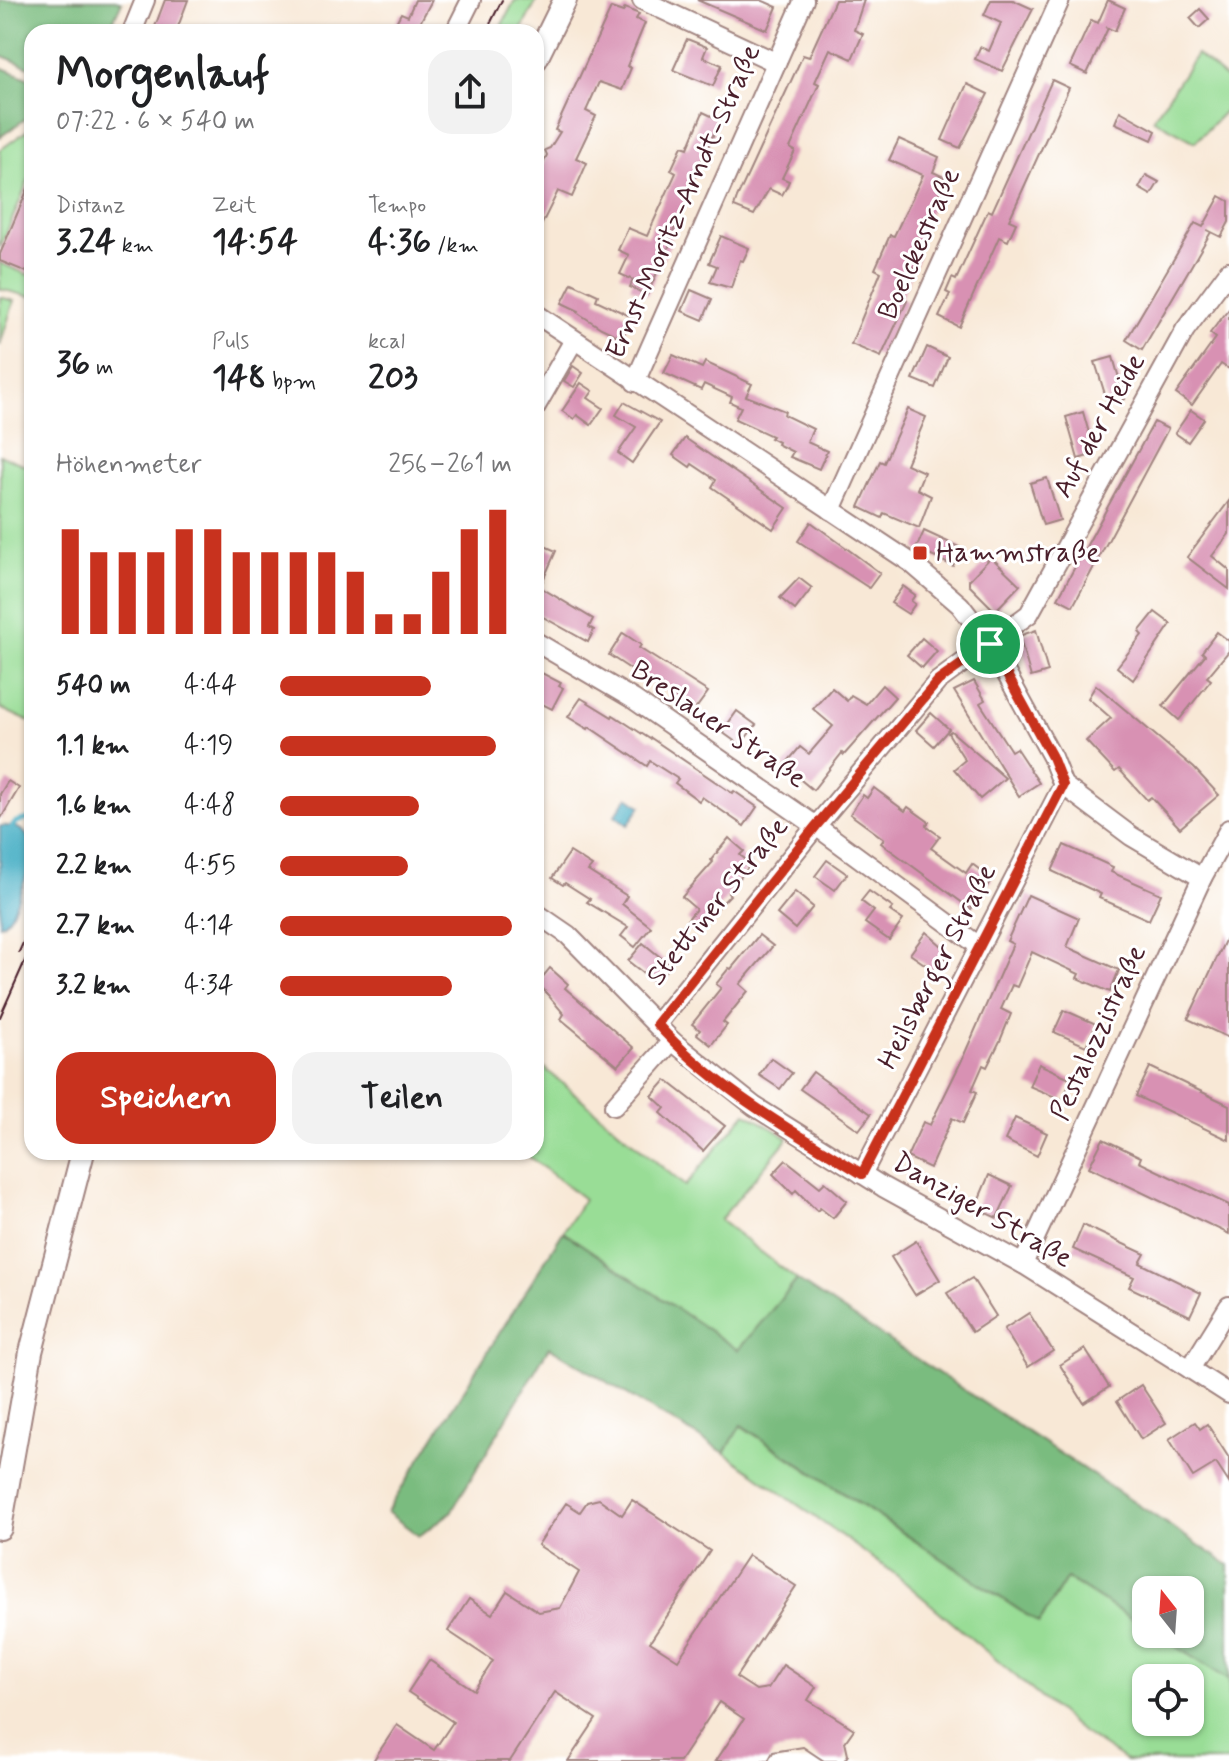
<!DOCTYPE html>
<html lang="de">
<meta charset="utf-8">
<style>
:root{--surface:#fff;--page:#f2f2f2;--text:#202124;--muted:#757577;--accent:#c8321e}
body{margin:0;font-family:Mynerve,sans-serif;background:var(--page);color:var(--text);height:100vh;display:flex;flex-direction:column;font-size:30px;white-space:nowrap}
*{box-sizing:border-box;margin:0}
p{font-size:26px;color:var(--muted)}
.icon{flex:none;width:44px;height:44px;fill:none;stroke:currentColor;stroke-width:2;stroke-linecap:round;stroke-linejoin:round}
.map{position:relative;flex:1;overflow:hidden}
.side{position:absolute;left:24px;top:24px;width:520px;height:1136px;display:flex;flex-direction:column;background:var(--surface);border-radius:24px;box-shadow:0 2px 6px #0004}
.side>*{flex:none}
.needle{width:52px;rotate:343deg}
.fabs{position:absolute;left:1132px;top:1576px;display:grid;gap:16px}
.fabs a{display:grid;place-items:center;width:72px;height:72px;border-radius:16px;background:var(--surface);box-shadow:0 2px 6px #0004;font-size:40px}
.pin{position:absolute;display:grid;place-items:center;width:68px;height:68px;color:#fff;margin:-34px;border:4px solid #fff;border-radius:50%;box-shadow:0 2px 8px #0007}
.round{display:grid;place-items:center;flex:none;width:84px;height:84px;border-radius:24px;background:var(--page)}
.head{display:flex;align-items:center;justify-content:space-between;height:136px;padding:0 32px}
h1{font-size:44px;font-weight:700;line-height:60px}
.stats{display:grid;grid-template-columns:repeat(3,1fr);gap:12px;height:136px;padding:8px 32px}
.stats div{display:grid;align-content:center}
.stats b{font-size:34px;font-weight:700}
.stats small{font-size:22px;font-weight:400}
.stats p{font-size:22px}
.chart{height:224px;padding:16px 32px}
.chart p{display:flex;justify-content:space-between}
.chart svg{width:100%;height:144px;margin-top:8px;stroke:var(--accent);stroke-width:6}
.cta{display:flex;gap:16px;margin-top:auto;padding:16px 32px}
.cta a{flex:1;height:92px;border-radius:24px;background:var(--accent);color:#fff;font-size:32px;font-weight:700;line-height:92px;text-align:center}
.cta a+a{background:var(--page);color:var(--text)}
ul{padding:0 32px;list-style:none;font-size:26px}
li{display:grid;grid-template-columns:128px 96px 1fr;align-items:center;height:60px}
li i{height:20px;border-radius:10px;background:var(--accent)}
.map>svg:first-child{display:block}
.green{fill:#99dd96;stroke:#727e60;stroke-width:2;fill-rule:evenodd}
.forest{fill:#7abc7f;stroke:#626e55;stroke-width:2}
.water{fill:#46afc5;stroke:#486778;stroke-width:2}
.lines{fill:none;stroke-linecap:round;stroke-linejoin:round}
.stream{stroke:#46afc5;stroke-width:5}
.building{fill:#d891b3}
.minor-casing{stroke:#a18480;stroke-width:22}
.major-casing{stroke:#a18480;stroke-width:26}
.minor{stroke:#fff;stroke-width:18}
.major{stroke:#fff;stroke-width:22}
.tram{stroke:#4a1f2b;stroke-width:2}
.route-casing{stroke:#fff;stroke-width:16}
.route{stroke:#c8321e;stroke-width:10}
.poi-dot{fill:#c8321e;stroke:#fff;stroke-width:3}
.labels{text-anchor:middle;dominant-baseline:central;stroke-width:6;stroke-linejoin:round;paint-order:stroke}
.street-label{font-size:28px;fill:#4a1f2b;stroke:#fff}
.poi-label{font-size:28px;fill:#4a1f2b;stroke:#fff;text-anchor:start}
</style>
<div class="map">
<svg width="1229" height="1761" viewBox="0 0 1229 1761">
<rect width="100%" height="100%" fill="#fff"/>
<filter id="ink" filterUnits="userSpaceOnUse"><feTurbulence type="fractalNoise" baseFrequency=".0125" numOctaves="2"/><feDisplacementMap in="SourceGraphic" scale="16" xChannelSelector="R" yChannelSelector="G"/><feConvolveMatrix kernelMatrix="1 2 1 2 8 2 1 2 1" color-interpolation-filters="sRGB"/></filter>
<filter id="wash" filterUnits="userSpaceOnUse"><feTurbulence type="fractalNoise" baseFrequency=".006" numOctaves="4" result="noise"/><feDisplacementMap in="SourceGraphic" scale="32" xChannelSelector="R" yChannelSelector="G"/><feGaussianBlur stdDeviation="1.8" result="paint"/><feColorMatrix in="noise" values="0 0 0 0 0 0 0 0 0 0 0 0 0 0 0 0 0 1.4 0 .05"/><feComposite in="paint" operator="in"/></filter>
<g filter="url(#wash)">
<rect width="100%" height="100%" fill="#f8e8d6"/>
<g class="green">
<path d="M515,0H537L520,32H498Z"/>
<path d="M1197,54L1229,81V107L1195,142L1153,119Z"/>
<path d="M32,127V172L0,248V150Z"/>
<path d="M0,263L28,275L32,267V297L0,289Z"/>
<path d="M0,297L14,301L0,345Z"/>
<path d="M0,455L32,468V723L0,708Z"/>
<path d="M536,1061L685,1186L746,1113L788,1138L720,1220L797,1280L739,1351L563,1232L584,1199L523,1152H536Z"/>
<path d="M740,1425L1039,1623L1067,1578L1146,1628V1634H1156L1229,1680V1761H1126L1078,1729L895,1574L725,1453ZM1146,1678H1190V1722H1146Z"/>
</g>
<g class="forest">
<path d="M0,0H115L122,2L108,32H32V68L0,55Z"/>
<path d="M0,67L32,80V114L0,137Z"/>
<path d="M563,1232L738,1350L797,1280L1229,1565V1680L1156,1634H1190V1590H1146V1628L1067,1578L1039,1623L741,1425L725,1453L549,1347L451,1512L419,1536L387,1512Z"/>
</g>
<g class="water">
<path d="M628,797L641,806L628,825L615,815Z"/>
<path d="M0,826C45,823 31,868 20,893C15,905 12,919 0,925Z"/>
</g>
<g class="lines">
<path class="stream" d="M12,827L16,822L32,818"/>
</g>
<g id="blocks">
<g class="building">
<path d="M165,0H188L176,32H153Z"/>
<path d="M415,0H432L415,32H391L401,13L408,16Z"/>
<path d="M697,0H761L777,7L767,30Z"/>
<path d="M835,0H864L854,30L863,34L852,59L830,49L815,82L819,84L790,148L795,151L782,178L789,181L786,188L782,195L769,189L754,215L734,207L737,198L803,55L809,57Z"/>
<path d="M991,0H1013L1033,9L1002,71L975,59L980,47L989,51L1001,23L984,15Z"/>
<path d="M1108,0L1125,8L1115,31L1105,27L1108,28L1087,74L1070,66L1091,20L1098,23Z"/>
<path d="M611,8L623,12L625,8L639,14L636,19L645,23L627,66L631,68L622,90L599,82L586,111L596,116L576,158L587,163L572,197L558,191L536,236V179L547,155L545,150L550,148L560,132L555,130Z"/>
<path d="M1200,9L1209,19L1199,28L1190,18Z"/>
<path d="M687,39L707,47L703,57L722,65L713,86L673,70Z"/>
<path d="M1052,80L1069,88L1009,220L1016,223L1008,241L999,237L959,327L939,317L950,294L946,292L952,278L956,280L988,210L992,212Z"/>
<path d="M967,84L988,94L960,148L942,140Z"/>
<path d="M1120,111L1156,131L1152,140L1115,123Z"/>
<path d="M703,112L720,120L685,198L688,199L669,241L671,242L647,295L630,287L633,280L620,274L629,255L618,250L628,228L647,236L676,173L671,170L682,146L688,148Z"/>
<path d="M899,139L939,157L933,172L946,178L911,252L919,256L901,298L907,301L881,357L851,344L881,272L875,269L890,235L894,236L923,175L889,160Z"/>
<path d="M1146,175L1159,182L1151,195L1139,188Z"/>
<path d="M32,179V265L29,273L0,261V254Z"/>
<path d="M1220,196L1229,201V222L1221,237L1207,230L1211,232L1142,350L1126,340L1195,223L1203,227Z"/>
<path d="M721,236L749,248L743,261L740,260L731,288L710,282L717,266L709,263Z"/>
<path d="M572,283L598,295L596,300L632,317L622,338L601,328L578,313L579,311L562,303Z"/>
<path d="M691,290L712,299L703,320L682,311Z"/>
<path d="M1229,309V369L1221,364L1192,405L1176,394L1216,338L1210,333Z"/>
<path d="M927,347L948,357L935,388L913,379Z"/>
<path d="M673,355L702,368L705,362L752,384L746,396L785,411L784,415L813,429L807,442L827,451L819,469L790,457L793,452L777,444L778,442L770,438L772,436L735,419L741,407L730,402L732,397L704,384L701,390L664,373Z"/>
<path d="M1113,357L1125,399L1108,404L1095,362Z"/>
<path d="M573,366L583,373L574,387L564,381Z"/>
<path d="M581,383L593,391L588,398L603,408L591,425L577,415L574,419L562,411Z"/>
<path d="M624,402L660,422L632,463L618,453L636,427L616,415Z"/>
<path d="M908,409L926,417L906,464L924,472L917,489L931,496L919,528L884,513L882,518L859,507L880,461L884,463Z"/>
<path d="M1191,410L1204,419L1188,442L1175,433Z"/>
<path d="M1083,412L1095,454L1078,459L1066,417Z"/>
<path d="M1154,422L1168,429L1073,606L1058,598Z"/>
<path d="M685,438L787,508L773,529L712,487L716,480L692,464L690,467L673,455Z"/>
<path d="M1047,478L1060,520L1043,525L1030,483Z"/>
<path d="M1229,501V534L1212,556L1229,570V589L1187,557Z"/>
<path d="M811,522L880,573L869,588L798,541Z"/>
<path d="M924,531L961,548L953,566L916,549Z"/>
<path d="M540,544L556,551L540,587L593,619L589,627L594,630L588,642L536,613V553Z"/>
<path d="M991,557L1020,585L995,611L969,585V580Z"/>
<path d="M799,578L812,588L795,610L780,598Z"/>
<path d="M903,586L915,595L911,601L915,604L908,614L891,603Z"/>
<path d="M1155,612L1171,624L1133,680L1117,667L1142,635L1139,632Z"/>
<path d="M1036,630L1048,672L1031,677L1019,636Z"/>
<path d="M1217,632L1229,641V651L1207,677L1211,680L1179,720L1163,706L1205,655L1202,652Z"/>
<path d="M623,633L641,645L639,648L708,692L694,711L658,684L656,686L609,655Z"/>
<path d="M922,638L937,651L922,668L907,655Z"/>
<path d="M536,670L561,683L559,686L563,688L552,709L536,701Z"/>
<path d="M974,681L985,700L980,703L1011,751L1016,748L1039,783L1019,796L954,691Z"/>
<path d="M882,685L895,697L844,755L842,753L813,790L784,766L800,747L809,754L833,726L813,709L832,688L847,701L851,695L866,704Z"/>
<path d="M1096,685L1194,768L1219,795L1180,828L1151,797L1147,800L1119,769L1115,772L1086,741L1111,718L1088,698Z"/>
<path d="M581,698L612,717L613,715L650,739L651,738L732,793L734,791L757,807L744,826L702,797L699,801L675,783L678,779L650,761L647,766L589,727L588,729L568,717Z"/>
<path d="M737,711L756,725L740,745L722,732Z"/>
<path d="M931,713L949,729L934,746L916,730Z"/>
<path d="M951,731L1005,778L980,799L954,769L965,760L948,733Z"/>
<path d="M8,781L19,788L0,820V794Z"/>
<path d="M874,788L905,811L908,807L929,822L926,826L940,836L931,848L966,873L972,864L992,879L971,909L881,843L884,839L850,814L863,795L867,798Z"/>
<path d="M729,838L744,851L740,855L751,864L728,893L730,895L698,929L687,920L696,909L682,897L713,862L711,860Z"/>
<path d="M1064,845L1113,867L1111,872L1161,894L1149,920L1099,898L1101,894L1052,871Z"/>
<path d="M570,852L592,866L588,871L627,896L622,904L651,927L635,947L621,936L628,927L587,902L590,899L565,883L563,885L552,878Z"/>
<path d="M827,860L847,874L835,890L815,876Z"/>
<path d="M869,891L893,908L890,911L903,920L889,940L865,923L874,911L861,901Z"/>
<path d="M795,892L813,907L795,929L777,914Z"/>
<path d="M1028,895L1079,918L1067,947L1119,970L1110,992L1077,978L1079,974L1032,952L1017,987L1012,985L1001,1009L1011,1014L1000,1041L987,1067L983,1065L972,1090L977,1092L963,1123L952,1118L930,1168L907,1157L923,1122L930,1125L961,1062L1013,944L1007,941Z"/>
<path d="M926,932L950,953L933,970L910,954Z"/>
<path d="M1229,932V1038L1188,1019Z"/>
<path d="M759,935L773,946L740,984L748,991L723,1022L727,1025L711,1045L697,1034L700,1030L692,1024L721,988L716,984L729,968L731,969Z"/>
<path d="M643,943L670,965L656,983L628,961Z"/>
<path d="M550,968L568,984L565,988L634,1048L618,1066L561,1019L564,1014L538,983Z"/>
<path d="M1064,1010L1096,1024L1086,1046L1054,1032Z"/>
<path d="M771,1058L792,1073L780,1089L759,1075Z"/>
<path d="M1039,1064L1072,1079L1062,1100L1029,1086Z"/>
<path d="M1150,1067L1229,1105V1140L1136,1096Z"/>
<path d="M813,1072L871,1114L859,1130L800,1089Z"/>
<path d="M666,1080L725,1126L703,1151L661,1113L665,1108L652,1096Z"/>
<path d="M1015,1118L1047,1133L1037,1156L1005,1140Z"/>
<path d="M1103,1139L1141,1157L1139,1162L1229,1205V1234L1089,1167Z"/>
<path d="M786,1160L820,1187L825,1182L847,1201L833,1218L820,1208L817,1211L796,1190L793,1194L773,1174Z"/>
<path d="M989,1175L1012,1186L997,1218L975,1208Z"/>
<path d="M1083,1225L1145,1254L1140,1263L1201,1293L1190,1316L1129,1287L1134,1277L1073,1249Z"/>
<path d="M916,1241L940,1280L915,1295L891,1257Z"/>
<path d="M972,1278L996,1316L972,1332L947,1293Z"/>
<path d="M1029,1313L1053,1351L1028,1367L1004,1329Z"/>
<path d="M1085,1349L1109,1387L1084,1403L1060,1365Z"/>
<path d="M1141,1385L1166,1423L1141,1439L1117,1401Z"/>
<path d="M1195,1422L1200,1429L1207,1424L1229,1458V1483L1216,1463L1193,1477L1169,1439Z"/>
<path d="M599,1499L622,1515L632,1500L710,1551L650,1642L678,1660L748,1555L796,1586L736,1677L756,1690L768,1688L783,1665L816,1687L808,1700L854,1729L845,1742L848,1755L844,1761H824L803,1747L773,1752L768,1761H716L744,1719L719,1702L680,1761H568L596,1719L555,1692L510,1761H373L397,1725L434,1750L453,1722L408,1692L429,1660L474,1690L493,1661L448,1631L469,1599L492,1614L507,1591L539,1612L560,1608L579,1572L538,1545L566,1503L580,1512L587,1502Z"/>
</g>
</g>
</g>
<g filter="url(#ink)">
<use href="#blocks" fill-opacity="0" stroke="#a18480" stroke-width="2"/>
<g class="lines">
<g class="minor-casing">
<g id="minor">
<path d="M642,0L775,62"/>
<path d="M132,32L145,0"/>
<path d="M455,32L471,0"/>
<path d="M536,314L910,562L960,605L990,644L1052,757L1063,785L1131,836L1202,878"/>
<path d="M635,382L804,0"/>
<path d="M536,406L574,340"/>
<path d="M831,510L1060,0"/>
<path d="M536,642L633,699L816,826L979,946"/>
<path d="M536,913L568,935L672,1041L754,1106L883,1187L1023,1264L1190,1369L1229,1306"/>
<path d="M657,1024L816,826L938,681L1029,614L1185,330L1229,271"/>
<path d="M614,1106L672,1041"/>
<path d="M862,1174L1063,785"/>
<path d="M1023,1264L1202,878L1229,829"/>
<path d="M1190,1369L1229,1394"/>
</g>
</g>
<g class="major-casing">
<g id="major">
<path d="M536,59L565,0"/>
<path d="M0,1528L31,1352L83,1152"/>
</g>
</g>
<use href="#minor" class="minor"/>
<use href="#major" class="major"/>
<g class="tram">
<path d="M486,32L502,0"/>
<path d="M19,952L32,923"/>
<path d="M0,1017L32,945"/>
</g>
</g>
</g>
<g class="lines" filter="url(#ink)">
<g class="route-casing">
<path id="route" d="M990,644L1052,757L1063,785L862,1174C791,1130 713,1087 657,1024L816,826L938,681Z"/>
</g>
<use href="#route" class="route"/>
</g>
<rect class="poi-dot" x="912" y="545" width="16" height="16" rx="4"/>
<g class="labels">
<g class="street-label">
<text transform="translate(684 202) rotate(-66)">Ernst-Moritz-Arndt-Straße</text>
<text transform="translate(920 244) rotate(-66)">Boelckestraße</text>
<text transform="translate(1100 426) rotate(-61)">Auf der Heide</text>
<text transform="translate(718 725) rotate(34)">Breslauer Straße</text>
<text transform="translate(718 902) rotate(-51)">Stettiner Straße</text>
<text transform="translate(938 967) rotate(-63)">Heilsberger Straße</text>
<text transform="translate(1099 1033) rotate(-65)">Pestalozzistraße</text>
<text transform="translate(982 1211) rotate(30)">Danziger Straße</text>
</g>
<g class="poi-label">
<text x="936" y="553">Hammstraße</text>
</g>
</g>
</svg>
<div class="fabs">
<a><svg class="needle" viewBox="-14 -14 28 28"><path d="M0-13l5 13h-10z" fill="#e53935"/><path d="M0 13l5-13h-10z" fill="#757577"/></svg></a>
<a><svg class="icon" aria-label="locate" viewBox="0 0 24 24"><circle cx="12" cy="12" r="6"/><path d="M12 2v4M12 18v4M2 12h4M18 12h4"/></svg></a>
</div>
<div class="pin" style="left:990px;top:644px;background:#1e9e55"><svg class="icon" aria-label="arrive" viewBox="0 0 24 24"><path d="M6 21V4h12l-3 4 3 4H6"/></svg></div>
<section class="side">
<div class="head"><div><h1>Morgenlauf</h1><p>07:22 · 6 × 540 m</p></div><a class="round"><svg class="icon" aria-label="share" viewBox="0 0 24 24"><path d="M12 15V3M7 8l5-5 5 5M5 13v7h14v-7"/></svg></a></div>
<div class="stats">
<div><p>Distanz</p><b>3.24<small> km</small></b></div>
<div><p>Zeit</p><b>14:54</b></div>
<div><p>Tempo</p><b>4:36<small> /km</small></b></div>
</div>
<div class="stats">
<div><b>36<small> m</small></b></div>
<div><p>Puls</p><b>148<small> bpm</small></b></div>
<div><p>kcal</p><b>203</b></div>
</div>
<div class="chart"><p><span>Höhenmeter</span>256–261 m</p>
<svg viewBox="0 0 160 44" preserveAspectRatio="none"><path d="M5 44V12M15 44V19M25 44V19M35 44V19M45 44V12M55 44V12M65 44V19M75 44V19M85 44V19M95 44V19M105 44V25M115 44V38M125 44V38M135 44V25M145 44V12M155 44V6"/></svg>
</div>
<ul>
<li><b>540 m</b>4:44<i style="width:65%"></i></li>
<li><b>1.1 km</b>4:19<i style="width:93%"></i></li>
<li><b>1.6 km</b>4:48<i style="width:60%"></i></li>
<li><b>2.2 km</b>4:55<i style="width:55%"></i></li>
<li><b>2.7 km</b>4:14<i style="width:100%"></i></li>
<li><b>3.2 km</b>4:34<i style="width:74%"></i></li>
</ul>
<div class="cta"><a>Speichern</a><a>Teilen</a></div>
</section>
</div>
